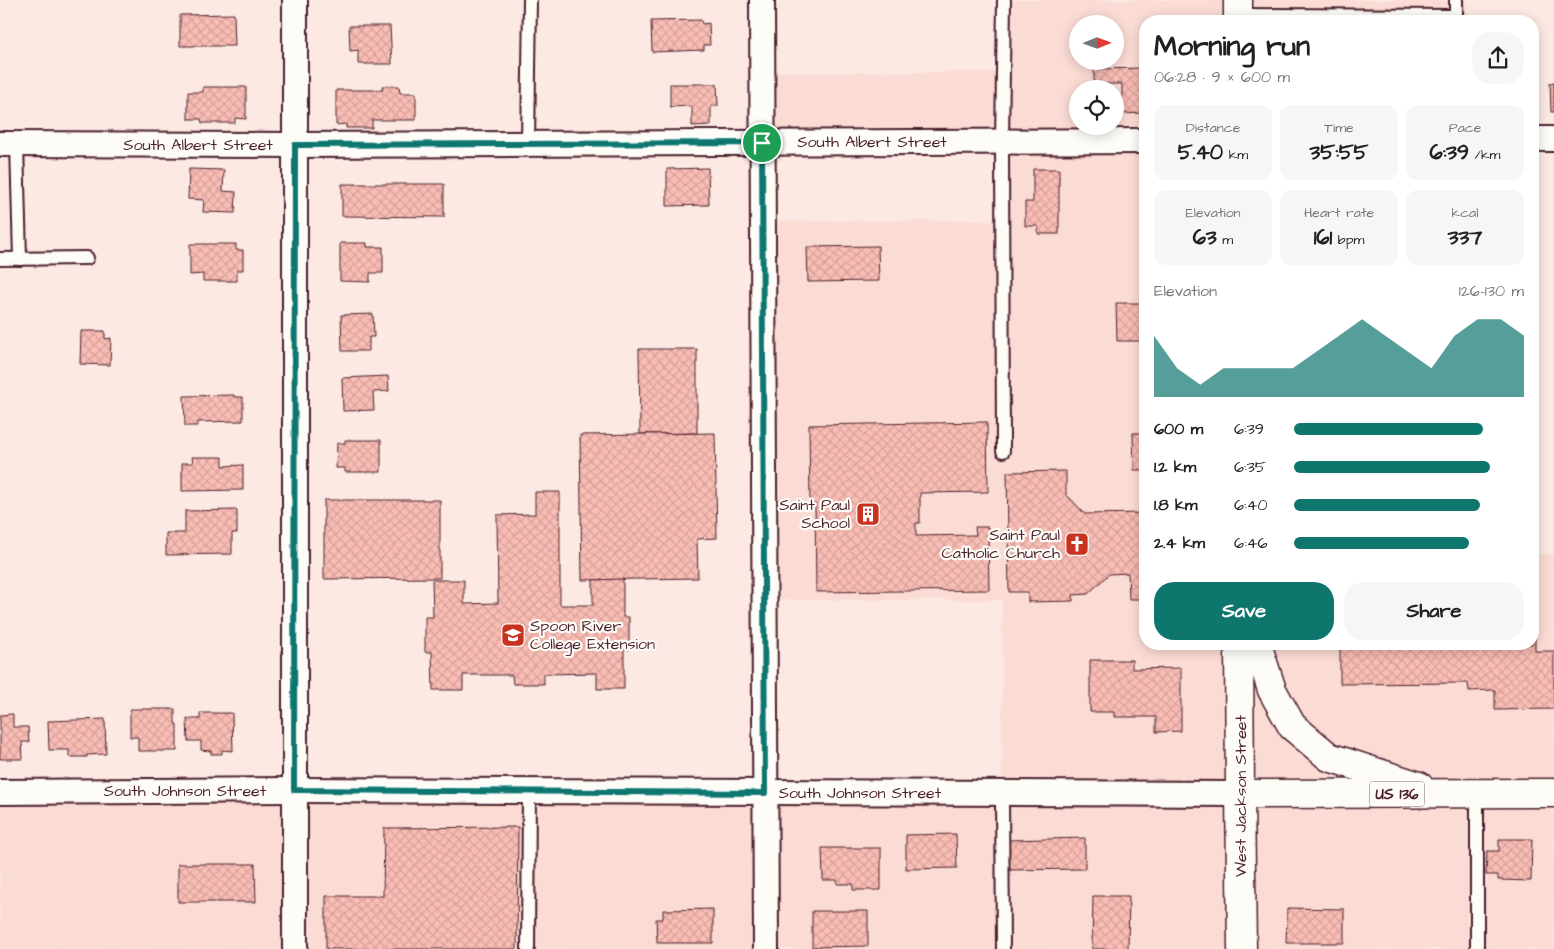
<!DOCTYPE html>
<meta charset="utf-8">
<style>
:root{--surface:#fff;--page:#f6f6f6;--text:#202124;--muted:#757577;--accent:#0f766e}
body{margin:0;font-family:"Architects Daughter",sans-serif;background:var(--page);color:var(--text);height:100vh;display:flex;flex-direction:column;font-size:19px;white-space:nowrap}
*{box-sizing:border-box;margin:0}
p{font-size:16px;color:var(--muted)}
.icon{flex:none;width:28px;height:28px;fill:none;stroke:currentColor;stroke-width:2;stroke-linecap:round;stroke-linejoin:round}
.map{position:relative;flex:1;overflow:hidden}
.panel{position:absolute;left:1139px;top:15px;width:400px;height:635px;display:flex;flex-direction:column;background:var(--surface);border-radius:20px;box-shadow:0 2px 12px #0003}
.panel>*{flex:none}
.needle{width:32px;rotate:89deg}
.fabs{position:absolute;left:1069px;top:15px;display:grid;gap:10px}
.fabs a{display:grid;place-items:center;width:55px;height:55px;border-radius:50%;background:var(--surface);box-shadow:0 2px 12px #0003;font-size:25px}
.pin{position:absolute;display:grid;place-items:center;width:42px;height:42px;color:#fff;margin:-21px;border:2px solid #fff;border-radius:50%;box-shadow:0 1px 5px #0007}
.round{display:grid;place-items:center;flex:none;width:52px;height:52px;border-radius:20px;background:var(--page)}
.head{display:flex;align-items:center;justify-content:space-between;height:85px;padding:0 15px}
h1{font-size:28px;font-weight:700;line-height:38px}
.figures{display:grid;grid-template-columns:repeat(3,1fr);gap:8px;height:85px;padding:5px 15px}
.figures div{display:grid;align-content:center;border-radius:12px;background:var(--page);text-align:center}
.figures b{font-size:21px;font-weight:700}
.figures small{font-size:14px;font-weight:400}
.figures p{font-size:14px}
.chart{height:140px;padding:10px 15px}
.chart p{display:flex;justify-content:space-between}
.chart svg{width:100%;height:90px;margin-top:5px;fill:var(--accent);opacity:.7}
.cta{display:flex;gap:10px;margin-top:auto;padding:10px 15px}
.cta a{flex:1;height:58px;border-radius:20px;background:var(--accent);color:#fff;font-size:20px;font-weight:700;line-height:58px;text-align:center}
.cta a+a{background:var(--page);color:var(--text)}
ul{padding:0 15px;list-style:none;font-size:16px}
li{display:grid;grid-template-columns:80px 60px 1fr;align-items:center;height:38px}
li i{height:12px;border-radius:6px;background:var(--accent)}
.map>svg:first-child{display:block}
.built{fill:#fbdcd5;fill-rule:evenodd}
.building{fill:url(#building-cross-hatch);stroke:#4a1f2b}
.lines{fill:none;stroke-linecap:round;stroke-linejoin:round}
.service-casing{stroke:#4a1f2b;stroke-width:16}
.minor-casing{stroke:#4a1f2b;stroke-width:28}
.tertiary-casing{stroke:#4a1f2b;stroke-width:31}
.primary-casing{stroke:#4a1f2b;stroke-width:31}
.service{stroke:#fdfcf7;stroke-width:12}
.minor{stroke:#fdfcf7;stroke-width:24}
.tertiary{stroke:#fdfcf7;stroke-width:28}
.primary{stroke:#fdfcf7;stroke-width:28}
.route-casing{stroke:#fff;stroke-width:10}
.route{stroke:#0f766e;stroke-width:6}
.labels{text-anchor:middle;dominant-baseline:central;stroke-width:4.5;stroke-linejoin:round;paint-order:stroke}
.shield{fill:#fdfcf7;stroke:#806168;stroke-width:1}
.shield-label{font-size:15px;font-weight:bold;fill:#4a1f2b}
.street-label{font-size:16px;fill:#4a1f2b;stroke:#fdfcf7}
.poi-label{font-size:16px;fill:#4a1f2b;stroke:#fdfcf7;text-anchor:end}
</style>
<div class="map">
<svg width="1554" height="949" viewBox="0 0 1554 949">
<defs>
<pattern id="building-cross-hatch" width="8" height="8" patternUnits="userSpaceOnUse" patternTransform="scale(1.25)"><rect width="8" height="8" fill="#f9bdb4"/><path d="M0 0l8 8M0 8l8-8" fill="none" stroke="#d7a29b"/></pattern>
</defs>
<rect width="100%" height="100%" fill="#fce9e3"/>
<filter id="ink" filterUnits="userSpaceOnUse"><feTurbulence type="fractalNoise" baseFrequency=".02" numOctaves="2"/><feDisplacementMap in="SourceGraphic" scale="10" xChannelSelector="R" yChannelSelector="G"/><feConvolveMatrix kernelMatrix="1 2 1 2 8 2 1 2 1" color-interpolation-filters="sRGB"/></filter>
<g filter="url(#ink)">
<g class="built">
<path d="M1004,0H1226L1228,21H1145V644H1532L1533,554H1554V949H0V792L1002,793V600H764L762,221L1002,220V142L762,143V72H1003ZM1078,24H1115V61H1078ZM1078,89H1115V126H1078Z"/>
<path d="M1249,0H1467V21H1247Z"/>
</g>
<g class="building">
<path d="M234,14L235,46H180V15Z"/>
<path d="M701,20L702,24L709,23L710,45H704V50L652,52L651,21Z"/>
<path d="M349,26H390L392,64H358V50L350,51Z"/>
<path d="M1145,68V106H1143V113L1122,114V84H1094V69Z"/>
<path d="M1554,82V112H1551L1550,83Z"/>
<path d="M670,84H717L718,106H711V125L692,126V106L670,107Z"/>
<path d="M382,86H399L400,93H416V120H372V128H346V124L336,125V90H383Z"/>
<path d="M203,87H246V119L235,118V123H202L201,119H188V92H203Z"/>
<path d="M708,168L709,205L667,206V169Z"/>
<path d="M189,169L224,170L223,191L236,192L235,213L203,212L204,200L188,199Z"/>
<path d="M1033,169H1059V234H1038V226H1025V202H1033Z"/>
<path d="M342,184H444V217L342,216Z"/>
<path d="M340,243H367V247H383V273H370V282L340,281Z"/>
<path d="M190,244H236V250H243V270H237V281H203V274L190,275Z"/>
<path d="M878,246L879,281L808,282L807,247Z"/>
<path d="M1116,303H1145V341H1117Z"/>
<path d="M373,314L374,337H369V351H342L341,315Z"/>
<path d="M81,331H105V339L111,338L110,365L80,364Z"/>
<path d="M639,349H697V433L640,434Z"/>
<path d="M388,376L389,391L373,392L374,410L343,411L342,378Z"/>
<path d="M234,395V397H243V421L198,422V426H185L184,396Z"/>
<path d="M987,422L988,492L920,493V523H916V536L976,535L975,527H988L989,590L816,592L815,504H810L809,425Z"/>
<path d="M715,433L717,538L697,539L698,578L582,580L580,435Z"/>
<path d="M1133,433H1145V470H1134Z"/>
<path d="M345,440H381V472H345V468H336L337,443H345Z"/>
<path d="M192,457H223V466L243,465V490L182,491V463H193Z"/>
<path d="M1066,471V494L1085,514L1145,513V599H1129L1128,573L1109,574L1088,594L1073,595V601L1028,602V592H1009L1007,472Z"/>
<path d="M535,492H560V605H593V580L623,579V617H629V650L624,649V689H597V673L544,674V684H513L512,675H463V690H433L432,652H425V617H433L432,580H464V604L498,603L497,515L535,514Z"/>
<path d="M324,500H440V578L324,579Z"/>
<path d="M237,510V533H232V554L166,555V533H185V511Z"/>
<path d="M1532,557H1535V651H1554V709L1495,710V690L1469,691L1468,683L1340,684V644H1532Z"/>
<path d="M1090,660H1132V669L1181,668V731L1156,732V717H1114V712H1090Z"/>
<path d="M130,709H175V723L177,724V751H138V737H130Z"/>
<path d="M200,713H232L233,751L222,750V754H211V751L201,750V741H188L187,719H200Z"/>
<path d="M13,714V727H28L29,742H22L23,759H0V715Z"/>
<path d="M105,719L106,754L87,755V757H69V750H49L48,721Z"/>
<path d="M518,827L517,949H326V896H383L384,828Z"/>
<path d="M956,834L957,868L906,869V835Z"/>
<path d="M1085,838V869L1008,870L1007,840Z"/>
<path d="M1499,839H1532L1531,881L1498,880V875H1486L1487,851H1499Z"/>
<path d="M822,848H881V890H853V884H837V880H823Z"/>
<path d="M178,864H255L256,902H178Z"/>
<path d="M1093,896H1129L1128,949H1092Z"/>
<path d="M1287,908L1344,909V943H1286Z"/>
<path d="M713,909V943H657L656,919H663V910Z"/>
<path d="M812,911H868V946L812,947Z"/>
</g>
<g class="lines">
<g class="service-casing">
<g id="service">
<path d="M1456,0V21"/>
<path d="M1238,15L1456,16"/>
<path d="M17,144L20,259"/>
<path d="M528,144L530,0"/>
<path d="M0,259L87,258"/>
<path d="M1003,451L1002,142L1004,0"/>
<path d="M1477,793V949"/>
<path d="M1002,794L1003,949"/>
<path d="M528,949L529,791"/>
</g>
</g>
<g class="minor-casing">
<g id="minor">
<path d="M762,0L766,949"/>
<path d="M1532,139H1554"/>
<path d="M0,144L295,145L1145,141"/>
<path d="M0,792L294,790L1240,794"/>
<path d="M295,949V0"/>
</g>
</g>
<g class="tertiary-casing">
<path id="tertiary" d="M1240,794L1242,949"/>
</g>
<g class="primary-casing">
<g id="primary">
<path d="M1238,21V0"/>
<path d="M1239,644L1240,794L1554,793"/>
<path d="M1257,644L1272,690L1292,726L1329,757L1419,786"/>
</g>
</g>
<use href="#service" class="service"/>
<use href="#minor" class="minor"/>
<use href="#tertiary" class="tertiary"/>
<use href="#primary" class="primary"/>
</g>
</g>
<g class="lines" filter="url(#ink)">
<g class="route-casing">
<path id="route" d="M762,143L765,793L294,790L295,145Z"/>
</g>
<use href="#route" class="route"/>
</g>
<defs>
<g id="building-square" transform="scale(1.25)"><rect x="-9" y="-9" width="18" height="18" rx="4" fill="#c8321e" stroke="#fdfcf7"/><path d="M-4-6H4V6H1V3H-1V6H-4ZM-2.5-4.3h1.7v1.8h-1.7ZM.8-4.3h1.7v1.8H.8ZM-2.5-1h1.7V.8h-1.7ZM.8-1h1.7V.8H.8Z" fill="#fff"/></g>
<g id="church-square" transform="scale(1.25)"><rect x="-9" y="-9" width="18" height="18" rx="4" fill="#c8321e" stroke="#fdfcf7"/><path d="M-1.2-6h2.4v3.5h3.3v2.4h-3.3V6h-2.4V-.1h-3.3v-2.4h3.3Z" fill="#fff"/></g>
<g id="university-square" transform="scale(1.25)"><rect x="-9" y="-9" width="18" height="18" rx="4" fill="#c8321e" stroke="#fdfcf7"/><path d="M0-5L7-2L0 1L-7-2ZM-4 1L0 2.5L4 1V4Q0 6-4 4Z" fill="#fff"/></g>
</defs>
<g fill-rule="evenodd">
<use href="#building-square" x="868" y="514"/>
<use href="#church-square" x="1077" y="544"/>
<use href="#university-square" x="513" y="635"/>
</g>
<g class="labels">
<rect class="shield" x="1369.5" y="781.5" width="55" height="25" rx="4"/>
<g class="shield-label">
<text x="1397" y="794">US 136</text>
</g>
<g class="street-label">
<text x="872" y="142">South Albert Street</text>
<text x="198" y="145">South Albert Street</text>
<text x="185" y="791">South Johnson Street</text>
<text x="860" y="793">South Johnson Street</text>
<text transform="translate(1241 796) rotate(-90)">West Jackson Street</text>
</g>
<g class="poi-label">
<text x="850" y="505">Saint Paul<tspan x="850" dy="18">School</tspan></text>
<text x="1060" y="535">Saint Paul<tspan x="1060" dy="18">Catholic Church</tspan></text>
<text x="530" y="626" text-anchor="start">Spoon River<tspan x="530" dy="18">College Extension</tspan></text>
</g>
</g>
</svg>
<div class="fabs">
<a><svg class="needle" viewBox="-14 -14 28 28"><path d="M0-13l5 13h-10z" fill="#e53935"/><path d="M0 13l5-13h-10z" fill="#757577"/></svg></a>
<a><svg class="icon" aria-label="locate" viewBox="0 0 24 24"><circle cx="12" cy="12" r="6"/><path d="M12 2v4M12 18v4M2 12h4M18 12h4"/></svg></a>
</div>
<div class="pin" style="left:762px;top:143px;background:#1e9e55"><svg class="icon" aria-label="arrive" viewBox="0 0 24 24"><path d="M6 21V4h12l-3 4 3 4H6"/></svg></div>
<section class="panel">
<div class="head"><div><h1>Morning run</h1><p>06:28 · 9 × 600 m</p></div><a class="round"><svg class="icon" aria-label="share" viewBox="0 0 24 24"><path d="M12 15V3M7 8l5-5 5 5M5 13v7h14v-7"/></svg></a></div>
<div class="figures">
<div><p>Distance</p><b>5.40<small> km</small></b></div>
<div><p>Time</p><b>35:55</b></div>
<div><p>Pace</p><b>6:39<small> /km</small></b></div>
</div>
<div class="figures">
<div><p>Elevation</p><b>63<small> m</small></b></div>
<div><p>Heart rate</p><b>161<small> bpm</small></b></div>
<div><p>kcal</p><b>337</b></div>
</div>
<div class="chart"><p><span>Elevation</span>126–130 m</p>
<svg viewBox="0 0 160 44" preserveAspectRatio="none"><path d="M0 44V14L10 30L20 38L30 30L40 30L50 30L60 30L70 22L80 14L90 6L100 14L110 22L120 30L130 14L140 6L150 6L160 14V44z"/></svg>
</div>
<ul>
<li><b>600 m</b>6:39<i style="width:82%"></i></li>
<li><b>1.2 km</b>6:35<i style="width:85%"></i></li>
<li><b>1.8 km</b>6:40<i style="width:81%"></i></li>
<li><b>2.4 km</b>6:46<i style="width:76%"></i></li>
</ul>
<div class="cta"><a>Save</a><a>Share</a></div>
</section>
</div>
